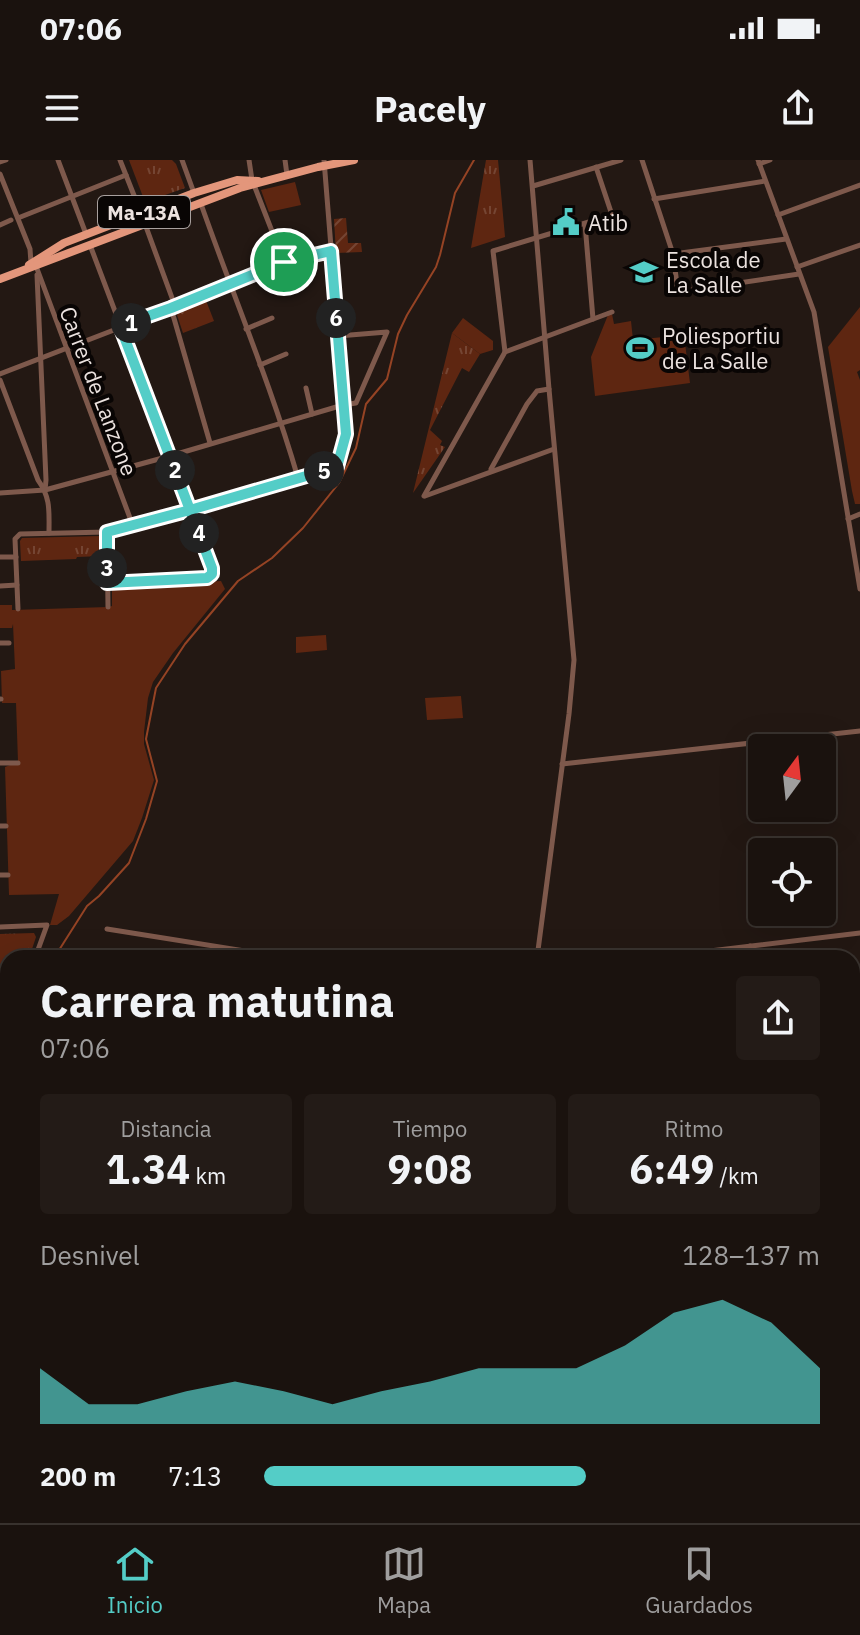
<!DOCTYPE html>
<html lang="es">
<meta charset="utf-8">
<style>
:root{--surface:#1a120e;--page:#231b17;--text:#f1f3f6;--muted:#9f9e9e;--line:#38322e;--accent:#54cdc7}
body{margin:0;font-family:"IBM Plex Sans",sans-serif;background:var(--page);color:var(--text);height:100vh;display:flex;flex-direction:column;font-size:30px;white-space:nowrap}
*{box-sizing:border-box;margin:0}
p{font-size:26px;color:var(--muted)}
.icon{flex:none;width:44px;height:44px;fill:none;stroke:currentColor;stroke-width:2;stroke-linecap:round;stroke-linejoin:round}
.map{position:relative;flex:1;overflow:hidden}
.drawer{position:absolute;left:0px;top:790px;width:860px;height:574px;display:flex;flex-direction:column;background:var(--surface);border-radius:24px 24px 0 0;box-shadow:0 8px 32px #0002,0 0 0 2px var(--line)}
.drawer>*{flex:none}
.needle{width:52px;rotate:15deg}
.fabs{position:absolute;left:748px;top:574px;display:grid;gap:16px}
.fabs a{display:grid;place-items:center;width:88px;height:88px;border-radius:8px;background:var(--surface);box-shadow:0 8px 32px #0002,0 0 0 2px var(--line);font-size:40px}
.pin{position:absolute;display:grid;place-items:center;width:68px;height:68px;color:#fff;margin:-34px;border:4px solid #fff;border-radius:50%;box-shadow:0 2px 8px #0007}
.km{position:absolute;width:40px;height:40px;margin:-20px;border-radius:50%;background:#222;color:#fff;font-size:22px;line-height:40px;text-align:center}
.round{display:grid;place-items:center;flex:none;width:84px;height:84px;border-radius:8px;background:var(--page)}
.headline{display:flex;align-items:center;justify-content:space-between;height:136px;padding:0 40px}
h1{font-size:44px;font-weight:700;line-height:60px}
.figures{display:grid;grid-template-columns:repeat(3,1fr);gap:12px;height:136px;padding:8px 40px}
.figures div{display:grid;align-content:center;border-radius:8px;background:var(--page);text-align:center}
.figures b{font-size:40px;font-weight:700}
.figures small{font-size:22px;font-weight:400}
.figures p{font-size:22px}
.chart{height:224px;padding:16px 40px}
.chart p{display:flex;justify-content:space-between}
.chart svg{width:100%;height:144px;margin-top:8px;fill:var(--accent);opacity:.7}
ul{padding:0 40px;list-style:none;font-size:26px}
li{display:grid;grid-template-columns:128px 96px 1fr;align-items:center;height:60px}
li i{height:20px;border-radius:10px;background:var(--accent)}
.status{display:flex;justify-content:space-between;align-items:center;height:56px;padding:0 40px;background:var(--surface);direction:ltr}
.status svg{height:22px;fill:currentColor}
header{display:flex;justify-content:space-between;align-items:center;height:104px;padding:0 40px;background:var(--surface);font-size:36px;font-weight:700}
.tabs{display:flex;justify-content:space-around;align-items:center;height:112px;border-top:2px solid var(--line);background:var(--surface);font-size:22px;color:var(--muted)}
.tabs a{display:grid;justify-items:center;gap:4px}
.tabs .on{color:var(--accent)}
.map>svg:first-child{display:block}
.grass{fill:#5e2611}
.park{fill:url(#park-tufts)}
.garden{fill:url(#garden-furrows)}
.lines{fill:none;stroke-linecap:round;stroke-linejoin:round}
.stream{stroke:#954324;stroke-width:2}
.minor{stroke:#7e594c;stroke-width:5}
.primary{stroke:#e3967b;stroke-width:8}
.route-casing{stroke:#fff;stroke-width:16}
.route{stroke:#54cdc7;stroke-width:10}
.labels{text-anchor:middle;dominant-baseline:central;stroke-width:8;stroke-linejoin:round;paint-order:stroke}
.shield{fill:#090504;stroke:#a8a09e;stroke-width:2}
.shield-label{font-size:20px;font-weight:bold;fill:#ece3e0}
.poi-label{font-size:22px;fill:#ece3e0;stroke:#090504;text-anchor:start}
.street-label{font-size:22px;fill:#ece3e0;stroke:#090504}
</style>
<div class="status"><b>07:06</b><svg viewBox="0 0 49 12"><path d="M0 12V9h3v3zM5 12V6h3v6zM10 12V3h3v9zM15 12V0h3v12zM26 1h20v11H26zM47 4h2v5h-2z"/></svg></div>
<header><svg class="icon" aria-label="menu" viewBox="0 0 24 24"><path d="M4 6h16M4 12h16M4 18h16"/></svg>Pacely<svg class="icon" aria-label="share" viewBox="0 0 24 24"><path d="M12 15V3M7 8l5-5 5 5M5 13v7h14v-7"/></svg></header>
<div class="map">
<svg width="860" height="1363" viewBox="0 0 860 1363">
<defs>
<pattern id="park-tufts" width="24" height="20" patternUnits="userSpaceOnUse" patternTransform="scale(2)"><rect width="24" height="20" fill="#5e2611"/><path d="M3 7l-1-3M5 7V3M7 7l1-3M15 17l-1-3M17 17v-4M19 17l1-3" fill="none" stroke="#754533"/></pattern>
<pattern id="garden-furrows" width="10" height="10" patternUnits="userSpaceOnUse" patternTransform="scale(2)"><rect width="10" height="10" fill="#5e2611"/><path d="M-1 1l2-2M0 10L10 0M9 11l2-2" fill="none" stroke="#754533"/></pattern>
</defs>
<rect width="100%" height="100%" fill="#231813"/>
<g class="grass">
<path d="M295,22L301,45L269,52L261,30Z"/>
<path d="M860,147V210L857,212L860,220V344H855L852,331L828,187Z"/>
<path d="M612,154L614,164L631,161L633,180L684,175L690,223L595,236L591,197L608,155Z"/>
<path d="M463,158L493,181V190L480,194L452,173Z"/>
<path d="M221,421L225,429L173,493L153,522L148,538L144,572V584L154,620L142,658L133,681L69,756L57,765H50L59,734L9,735L5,607L18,602L16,543H2L1,511L15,509L13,464L12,468H0V445H12V450L108,447L112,446V427Z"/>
<path d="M326,475L327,490L296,493V477Z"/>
<path d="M461,536L463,558L427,560L425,538Z"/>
</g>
<g class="park">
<path d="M129,0H172L176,4L185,28L145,42Z"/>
<path d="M486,0H498L505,77L471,88Z"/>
<path d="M205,138L214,161L183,173L177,155L181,148Z"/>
<path d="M452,173L480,194L469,212L462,208L430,270L442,281L440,285L445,287L413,333Z"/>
<path d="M101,376L102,396L77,397L76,399L21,401L20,381L22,378Z"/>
<path d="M34,773L36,777L29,798H8V862L0,863V774Z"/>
</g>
<path class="garden" d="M346,58L348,83H361L362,92L336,93L334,59Z"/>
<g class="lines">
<g class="stream">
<path d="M54,798L87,746L99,736L129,703L146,659L157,621L146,579L156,528L185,484L238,421L272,398L303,368L339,323L356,288L366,244L387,219L398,174L407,155L436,107L440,95L455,33L474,0"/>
<path d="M0,1037L8,1016"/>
<path d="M0,1243L8,1257"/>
<path d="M28,1363L30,1356"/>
</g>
<g class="minor">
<path d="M58,0L86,74"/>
<path d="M120,0L141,53"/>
<path d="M182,0L194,33"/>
<path d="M249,0L252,20"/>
<path d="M285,0L287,15"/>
<path d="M530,0L549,229L574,500L569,554L537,798"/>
<path d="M642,0L673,94L678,132L799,114"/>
<path d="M758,0L814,152L860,429"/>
<path d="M0,2L6,0"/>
<path d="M759,4L770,0"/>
<path d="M0,14L30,89L31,103"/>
<path d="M254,25L284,102"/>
<path d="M533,26L621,0"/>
<path d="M654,39L765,21"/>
<path d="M201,44C233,135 271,225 298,318"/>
<path d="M778,55L860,25"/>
<path d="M18,58L126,15"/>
<path d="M145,64L175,146"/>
<path d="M585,64L593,159"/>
<path d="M0,65L11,60"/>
<path d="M90,85L212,408V414L207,418L107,423"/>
<path d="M673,94L786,79"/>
<path d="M36,106L133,366"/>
<path d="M797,107L860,85"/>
<path d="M37,115L46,320L45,330"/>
<path d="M171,148L210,283"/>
<path d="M246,169L272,158"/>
<path d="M505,192L493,91L612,55L596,7"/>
<path d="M260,205L286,194"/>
<path d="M0,214L171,148L284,102L331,91"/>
<path d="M0,220L38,320C51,338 49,352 49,373"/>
<path d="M306,228L312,254"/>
<path d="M491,309L527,244L537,231L549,229"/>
<path d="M0,333L45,330L170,296L343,245L356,243L387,172L338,176"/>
<path d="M424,336L505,192L612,152"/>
<path d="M425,336L554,289"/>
<path d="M848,359L860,354"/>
<path d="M107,372L108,447"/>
<path d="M0,397H16"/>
<path d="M0,426L17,425"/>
<path d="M18,449L15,379L20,374L107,372L337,307L346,274L324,0"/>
<path d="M0,483H9"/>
<path d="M0,539H1"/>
<path d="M0,603H18"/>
<path d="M562,604L860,571"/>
<path d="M0,666H6"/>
<path d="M0,715H8"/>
<path d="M0,767L47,765L35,798"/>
<path d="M107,769L257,793V798"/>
<path d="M651,798L860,773"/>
<path d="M748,798L750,786"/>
<path d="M0,869H8"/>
<path d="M0,938L8,937"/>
<path d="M0,982L8,942"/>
<path d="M852,1189L860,1198"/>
<path d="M509,1363V1356"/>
</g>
<g class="primary">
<path d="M29,105L64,83L194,33L237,20L258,21"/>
<path d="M0,119L240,28L318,7L354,0"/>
</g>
</g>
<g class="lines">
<g class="route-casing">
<path id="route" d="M284,102L171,148L120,166L190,350L107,372V423L207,418L212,414V408L190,350L337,307L346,274L331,91L284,102"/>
</g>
<use href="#route" class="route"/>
</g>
<defs>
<g id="civic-bare" transform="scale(2.16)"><path d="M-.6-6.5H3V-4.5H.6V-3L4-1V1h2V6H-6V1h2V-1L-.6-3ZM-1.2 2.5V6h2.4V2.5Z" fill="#54cdc7" stroke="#090504" stroke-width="2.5" paint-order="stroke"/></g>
<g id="school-bare" transform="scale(2.16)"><path d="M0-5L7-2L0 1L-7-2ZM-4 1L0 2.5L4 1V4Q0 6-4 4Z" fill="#54cdc7" stroke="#090504" stroke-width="2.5" paint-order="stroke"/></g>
<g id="stadium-bare" transform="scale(2.16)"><path d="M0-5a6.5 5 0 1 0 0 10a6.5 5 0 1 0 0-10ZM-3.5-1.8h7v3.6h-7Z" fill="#54cdc7" stroke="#090504" stroke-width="2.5" paint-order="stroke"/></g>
</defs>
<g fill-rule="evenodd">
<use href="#civic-bare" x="566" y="62"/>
<use href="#school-bare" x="644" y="112"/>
<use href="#stadium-bare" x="640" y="188"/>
</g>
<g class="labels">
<rect class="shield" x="98" y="36" width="92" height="32" rx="6"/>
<g class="shield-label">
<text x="144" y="52">Ma-13A</text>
</g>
<g class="poi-label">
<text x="588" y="62">Atib</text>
<text x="666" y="99">Escola de<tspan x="666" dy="25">La Salle</tspan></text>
<text x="662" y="175">Poliesportiu<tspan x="662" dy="25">de La Salle</tspan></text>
</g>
<g class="street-label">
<text transform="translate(99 231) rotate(69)">Carrer de Lanzone</text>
</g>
</g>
</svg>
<div class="fabs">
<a><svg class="needle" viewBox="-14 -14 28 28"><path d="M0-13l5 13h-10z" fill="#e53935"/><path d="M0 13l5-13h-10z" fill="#9f9e9e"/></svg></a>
<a><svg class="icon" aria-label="locate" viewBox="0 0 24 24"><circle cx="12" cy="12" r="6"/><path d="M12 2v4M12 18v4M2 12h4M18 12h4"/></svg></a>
</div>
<div class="pin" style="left:284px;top:102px;background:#1e9e55"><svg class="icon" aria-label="arrive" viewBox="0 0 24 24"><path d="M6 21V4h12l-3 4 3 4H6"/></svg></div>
<b class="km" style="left:131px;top:163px">1</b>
<b class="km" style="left:175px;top:310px">2</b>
<b class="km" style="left:107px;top:408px">3</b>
<b class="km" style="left:199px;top:373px">4</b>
<b class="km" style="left:324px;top:311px">5</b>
<b class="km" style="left:336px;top:158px">6</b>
<section class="drawer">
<div class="headline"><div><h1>Carrera matutina</h1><p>07:06</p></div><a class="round"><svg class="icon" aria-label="share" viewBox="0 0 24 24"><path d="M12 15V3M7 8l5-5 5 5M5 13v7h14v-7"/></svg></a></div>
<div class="figures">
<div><p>Distancia</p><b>1.34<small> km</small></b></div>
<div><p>Tiempo</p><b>9:08</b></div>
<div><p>Ritmo</p><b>6:49<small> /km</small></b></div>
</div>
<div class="chart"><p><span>Desnivel</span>128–137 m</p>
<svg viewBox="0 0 160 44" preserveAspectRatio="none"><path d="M0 44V27L10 38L20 38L30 34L40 31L50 34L60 38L70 34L80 31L90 27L100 27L110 27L120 20L130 10L140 6L150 13L160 27V44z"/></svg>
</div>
<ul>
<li><b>200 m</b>7:13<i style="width:58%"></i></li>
</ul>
</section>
</div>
<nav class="tabs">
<a class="on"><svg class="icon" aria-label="home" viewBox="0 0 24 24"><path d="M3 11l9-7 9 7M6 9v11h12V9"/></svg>Inicio</a>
<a><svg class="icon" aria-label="map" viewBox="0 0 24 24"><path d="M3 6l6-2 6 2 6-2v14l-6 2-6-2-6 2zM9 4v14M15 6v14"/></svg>Mapa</a>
<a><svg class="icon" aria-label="saved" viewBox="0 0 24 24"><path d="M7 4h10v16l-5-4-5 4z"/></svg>Guardados</a>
</nav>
